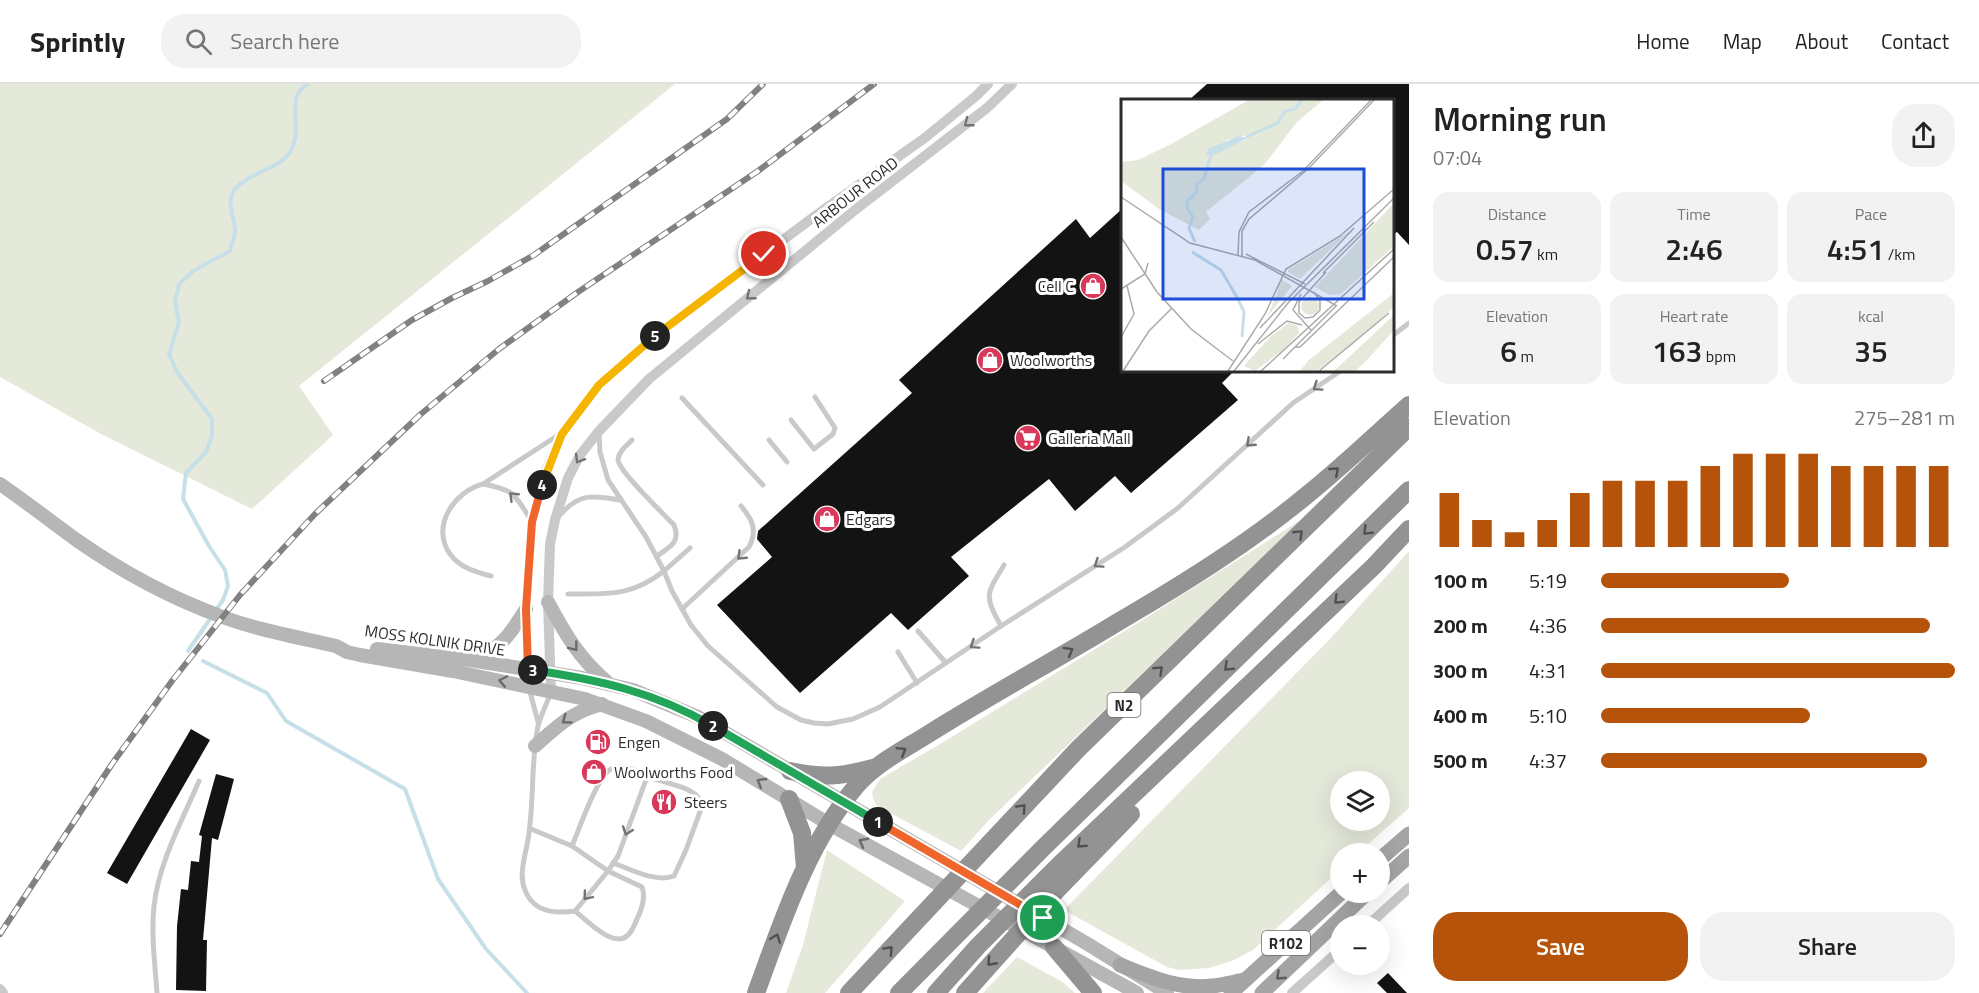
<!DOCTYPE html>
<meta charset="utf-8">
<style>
:root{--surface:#fff;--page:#f2f2f2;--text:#222;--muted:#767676;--line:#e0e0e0;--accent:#b45309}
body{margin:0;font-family:"Titillium Web",sans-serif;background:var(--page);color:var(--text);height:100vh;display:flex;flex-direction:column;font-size:22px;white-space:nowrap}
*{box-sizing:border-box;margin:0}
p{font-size:20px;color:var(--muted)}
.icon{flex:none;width:33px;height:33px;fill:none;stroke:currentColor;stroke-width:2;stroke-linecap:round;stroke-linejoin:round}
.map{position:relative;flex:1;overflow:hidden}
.side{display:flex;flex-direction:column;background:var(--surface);width:570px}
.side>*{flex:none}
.fabs{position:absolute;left:1330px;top:687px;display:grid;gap:12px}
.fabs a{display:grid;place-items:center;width:60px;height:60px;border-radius:50%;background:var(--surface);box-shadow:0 6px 24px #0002;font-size:30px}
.pin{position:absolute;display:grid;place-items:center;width:51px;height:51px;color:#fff;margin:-26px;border:3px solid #fff;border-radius:50%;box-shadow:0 2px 6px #0007}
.km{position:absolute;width:30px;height:30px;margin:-15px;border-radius:50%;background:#222;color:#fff;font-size:16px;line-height:30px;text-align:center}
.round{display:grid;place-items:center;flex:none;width:63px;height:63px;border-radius:24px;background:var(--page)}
.headline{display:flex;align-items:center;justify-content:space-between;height:102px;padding:0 24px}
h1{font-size:33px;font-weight:600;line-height:45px}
.metrics{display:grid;grid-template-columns:repeat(3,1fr);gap:9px;height:102px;padding:6px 24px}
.metrics div{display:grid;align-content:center;border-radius:15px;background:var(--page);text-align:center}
.metrics b{font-size:30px;font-weight:600}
.metrics small{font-size:16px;font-weight:400}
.metrics p{font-size:16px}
.chart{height:168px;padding:12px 24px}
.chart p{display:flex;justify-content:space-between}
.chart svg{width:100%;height:108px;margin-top:6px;stroke:var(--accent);stroke-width:6}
.action{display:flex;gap:12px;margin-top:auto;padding:12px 24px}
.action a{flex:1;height:69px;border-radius:24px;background:var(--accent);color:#fff;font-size:24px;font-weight:600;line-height:69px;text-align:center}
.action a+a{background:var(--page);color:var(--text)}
ul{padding:0 24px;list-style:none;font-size:20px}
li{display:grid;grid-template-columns:96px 72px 1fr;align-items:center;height:45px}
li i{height:15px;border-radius:8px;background:var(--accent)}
header{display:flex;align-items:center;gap:36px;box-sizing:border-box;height:84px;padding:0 30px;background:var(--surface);border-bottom:2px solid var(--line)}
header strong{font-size:28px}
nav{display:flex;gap:33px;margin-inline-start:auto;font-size:21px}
.search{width:420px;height:54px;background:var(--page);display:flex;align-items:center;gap:15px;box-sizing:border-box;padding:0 21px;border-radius:24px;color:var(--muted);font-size:22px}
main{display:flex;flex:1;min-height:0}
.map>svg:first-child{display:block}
.green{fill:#e4e9da;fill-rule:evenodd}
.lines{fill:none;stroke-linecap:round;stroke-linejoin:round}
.stream{stroke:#c7dfe8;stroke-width:4}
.building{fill:#131313}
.service{stroke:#c9c9c9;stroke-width:5}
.minor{stroke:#c9c9c9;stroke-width:10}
.secondary{stroke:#b6b6b6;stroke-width:14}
.primary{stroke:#a4a4a4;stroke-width:15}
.motorway{stroke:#939393;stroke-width:18}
.rail-casing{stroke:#818181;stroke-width:6}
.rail{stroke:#fff;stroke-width:4;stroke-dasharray:11;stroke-linecap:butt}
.oneway{stroke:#737373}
.oneway2{stroke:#505050}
.oneway3{stroke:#6a6a6a}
.oneway4{stroke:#5c5c5c}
.split-1-casing{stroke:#fff;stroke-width:12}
.split-2-casing{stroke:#fff;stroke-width:12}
.split-3-casing{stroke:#fff;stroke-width:12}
.split-4-casing{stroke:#fff;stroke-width:12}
.split-5-casing{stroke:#fff;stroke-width:12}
.split-6-casing{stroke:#fff;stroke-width:12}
.split-1{stroke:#f0652b;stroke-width:8}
.split-2{stroke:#22a559;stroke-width:8}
.split-3{stroke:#22a559;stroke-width:8}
.split-4{stroke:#f0652b;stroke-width:8}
.split-5{stroke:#f5b400;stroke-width:8}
.split-6{stroke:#f5b400;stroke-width:8}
.labels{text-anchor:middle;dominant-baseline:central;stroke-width:6;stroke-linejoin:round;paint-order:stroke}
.shield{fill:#fff;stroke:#6b6b6b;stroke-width:1.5}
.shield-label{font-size:15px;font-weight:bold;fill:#2c2c2c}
.street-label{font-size:16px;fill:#2c2c2c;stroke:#fff}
.poi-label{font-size:16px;fill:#2c2c2c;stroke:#fff;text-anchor:start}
.inset-river{fill:none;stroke:#c7dfe8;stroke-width:3}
.inset-road{fill:none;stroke:#ababab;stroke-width:1.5}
.view{fill:#1d4ed8;fill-opacity:0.15;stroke:#1d4ed8;stroke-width:3}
.inset-edge{fill:none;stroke:#2c2c2c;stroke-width:3}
</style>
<header>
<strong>Sprintly</strong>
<div class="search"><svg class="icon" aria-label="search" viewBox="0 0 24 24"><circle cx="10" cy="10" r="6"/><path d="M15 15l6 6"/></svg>Search here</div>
<nav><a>Home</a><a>Map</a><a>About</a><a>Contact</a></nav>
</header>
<main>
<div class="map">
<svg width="1409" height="909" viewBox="0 0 1409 909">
<rect width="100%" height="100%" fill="#fff"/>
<g class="green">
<path d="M0,0H675L299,302L333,351L252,425L101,350L0,293Z"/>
<path d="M1307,432L988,737L961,767L877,722L874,718L872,708L880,695L940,660L1141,537Z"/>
<path d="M1409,467V724L1358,769L1341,770V785L1253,866L1232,877L1209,884L1179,886L1167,883L1064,826L1329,556ZM1341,698H1380V736H1341Z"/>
<path d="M827,766L905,817L825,909H786L803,861Z"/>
<path d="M1017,873L1061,897L1075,909H983Z"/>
</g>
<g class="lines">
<g class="stream">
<path d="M188,567L223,516L228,502L225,486L209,462L183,415L186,389L206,368L212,352V335L177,288L169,270L179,238L175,218L179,200L193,187L230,167C231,161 234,155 235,149C236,134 224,118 236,104C254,84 290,86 295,55C299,37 287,10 308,0"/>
<path d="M203,577L267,609L286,637L405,705L438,795L486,865L527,909"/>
</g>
</g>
<g class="building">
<path d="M1207,0H1409V161L1397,148L1392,151V16H1189Z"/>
<path d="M1122,125V286H1235L1222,299L1238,316L1131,409L1115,392L1075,427L1049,395L951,473L969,492L908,546L891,529L800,609L717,521L772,473L757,455L758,447L912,309L899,296L1076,135L1090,154Z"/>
<path d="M191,645L210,656L127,800L107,789Z"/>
<path d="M216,690L234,695L218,756L212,754L203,856H207L206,907L176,906L177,842L181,805L188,806L191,777L199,778L202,752L199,751Z"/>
<path d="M1388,889L1407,909H1387L1377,899Z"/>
</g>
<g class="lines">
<g class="service">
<path d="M1392,252L1409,239"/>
<path d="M682,314L763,401"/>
<path d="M791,336L814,365L833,350L835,344L815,313"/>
<path d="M632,356C627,361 619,367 618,375C617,386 665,431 674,441C681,458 670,463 657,472"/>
<path d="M769,356L787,378"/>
<path d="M483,400C515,406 514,410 531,436"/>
<path d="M560,431C579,409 593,411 620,416"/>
<path d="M690,464L664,487L672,507L691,541L708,562L777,623L801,636L814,639L828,640L853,635L880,623L1001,542L1125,463L1178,424L1293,319L1342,286"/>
<path d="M491,492C476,488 460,484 450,470C430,442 455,407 483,400L560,350"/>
<path d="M568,510C607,510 631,513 664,487L646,453L608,396L600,368L599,349"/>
<path d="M682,525L749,463C758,446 752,435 741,422"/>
<path d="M1001,542C984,511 986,511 1004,481"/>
<path d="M918,547L946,579"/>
<path d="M898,568L917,599"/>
<path d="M529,604L538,638"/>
<path d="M531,745L572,762L608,787L575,827C555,830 533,828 525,806C519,792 524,776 527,761C535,722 530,681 538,642C541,631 547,619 551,608"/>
<path d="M572,762C579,746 598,689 613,684C619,681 626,683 632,685C638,687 643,691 649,693C663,699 686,701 697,712C700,716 701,720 701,725L686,766L674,792C656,799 630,785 613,779"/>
<path d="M575,827C586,836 613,864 627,852C631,849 635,840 637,835C642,825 646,814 642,803L608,787L618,772L647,693"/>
<path d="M157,909C155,880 151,851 154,822C159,778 182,737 199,697"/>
</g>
<g class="minor">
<path d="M529,603L526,525L532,438L544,391L562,350L599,301L664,245L815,132L926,53L976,12L988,0"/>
<path d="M551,608L548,518L550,460L555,436L568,394L580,371L599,347L649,295L855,126L987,24L1012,0"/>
<path d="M1367,842L1409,804"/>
<path d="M0,905L3,909"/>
<path d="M1292,909L1341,865"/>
</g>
<g class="secondary">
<path d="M0,400C26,418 52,438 78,457C121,487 171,514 220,532C257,546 297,553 336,562L347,568L360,571L453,587L585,615L646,637L722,675L829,740L1137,909"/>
<path d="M548,518C565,550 579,574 607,598"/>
<path d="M377,565L470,576L582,594L633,606L698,633L1086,859L1167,909"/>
<path d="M472,575C502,565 510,550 526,525"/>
<path d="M535,662C559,641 570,629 602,620"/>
</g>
<g class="primary">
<path d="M1380,775L1409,750"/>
<path d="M1380,798L1409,772"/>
<path d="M1120,881C1150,893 1179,906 1212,902C1223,901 1234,898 1245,896"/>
<path d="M1231,909L1342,808"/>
<path d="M1262,909L1368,808"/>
</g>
<g class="motorway">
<path d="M790,687C824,694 839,693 873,684"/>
<path d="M789,715L802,749L805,784"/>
<path d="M1054,863L1093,909"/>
<path d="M756,909C782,838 807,760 857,701C876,679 905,665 930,649C992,610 1056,576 1118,538C1183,500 1249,459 1307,411C1342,383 1375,351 1409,321"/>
<path d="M849,909L1078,665L1409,343"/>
<path d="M899,909L1042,765L1409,406"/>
<path d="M936,909L978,862L1058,782L1374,482L1409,445"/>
<path d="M965,909L1057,806L1131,730"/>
</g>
<g class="rail-casing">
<g id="rail">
<path d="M324,297L412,236L452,214L488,197L534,171L727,35L763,0"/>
<path d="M0,850L112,680L172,597L240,511L315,430L421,330L499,265L578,208L758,87L874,0"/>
</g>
</g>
<use href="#rail" class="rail"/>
</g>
<defs><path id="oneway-chevron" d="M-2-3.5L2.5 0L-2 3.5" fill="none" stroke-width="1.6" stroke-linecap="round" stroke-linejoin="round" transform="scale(1.5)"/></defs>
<g class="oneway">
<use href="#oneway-chevron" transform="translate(968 39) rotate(142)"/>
<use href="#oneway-chevron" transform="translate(750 212) rotate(141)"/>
<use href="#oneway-chevron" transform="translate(1317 303) rotate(146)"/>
<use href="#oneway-chevron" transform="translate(1250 359) rotate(137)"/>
<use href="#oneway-chevron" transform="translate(579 375) rotate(121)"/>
<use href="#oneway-chevron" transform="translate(513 412) rotate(-136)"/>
<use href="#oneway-chevron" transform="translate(741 472) rotate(136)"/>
<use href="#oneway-chevron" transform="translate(1098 480) rotate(146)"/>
<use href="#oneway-chevron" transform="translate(974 561) rotate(146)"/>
<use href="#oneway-chevron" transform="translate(627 747) rotate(110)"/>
<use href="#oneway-chevron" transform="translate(587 812) rotate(130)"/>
</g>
<g class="oneway2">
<use href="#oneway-chevron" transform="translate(1335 387) rotate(-41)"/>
<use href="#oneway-chevron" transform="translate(1367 447) rotate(136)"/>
<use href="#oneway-chevron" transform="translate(1299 450) rotate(-44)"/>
<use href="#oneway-chevron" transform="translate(1338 516) rotate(136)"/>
<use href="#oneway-chevron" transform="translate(1069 567) rotate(-30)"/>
<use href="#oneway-chevron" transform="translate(1228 583) rotate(136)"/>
<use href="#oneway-chevron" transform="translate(1159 586) rotate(-44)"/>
<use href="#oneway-chevron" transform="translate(902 667) rotate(-32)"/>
<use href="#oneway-chevron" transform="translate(1022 724) rotate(-47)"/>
<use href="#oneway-chevron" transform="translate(1081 760) rotate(137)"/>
<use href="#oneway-chevron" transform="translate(776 854) rotate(-69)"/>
<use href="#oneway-chevron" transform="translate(889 866) rotate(-47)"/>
<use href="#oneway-chevron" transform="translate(991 878) rotate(132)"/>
</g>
<g class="oneway3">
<use href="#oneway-chevron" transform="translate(574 563) rotate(52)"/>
<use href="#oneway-chevron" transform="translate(503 597) rotate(-168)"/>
<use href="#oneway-chevron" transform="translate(566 636) rotate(144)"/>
<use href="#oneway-chevron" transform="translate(761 698) rotate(-149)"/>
<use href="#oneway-chevron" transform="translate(863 758) rotate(-152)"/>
</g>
<use class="oneway4" href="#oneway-chevron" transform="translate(1280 892) rotate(137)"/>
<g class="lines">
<g class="split-1-casing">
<path id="split-1" d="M878,738L1043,834"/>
</g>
<g class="split-2-casing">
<path id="split-2" d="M713,642L878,738"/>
</g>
<g class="split-3-casing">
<path id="split-3" d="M533,586C600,596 654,608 713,642"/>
</g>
<g class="split-4-casing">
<path id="split-4" d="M533,586L528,585L526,525L532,438L542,401"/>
</g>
<g class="split-5-casing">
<path id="split-5" d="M542,401L562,350L599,301L655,252"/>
</g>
<g class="split-6-casing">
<path id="split-6" d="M655,252L764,170"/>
</g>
<use href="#split-1" class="split-1"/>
<use href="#split-2" class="split-2"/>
<use href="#split-3" class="split-3"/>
<use href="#split-4" class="split-4"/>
<use href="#split-5" class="split-5"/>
<use href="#split-6" class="split-6"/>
</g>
<defs>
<g id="shop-disc" transform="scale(1.35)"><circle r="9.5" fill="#d8395a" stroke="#fff"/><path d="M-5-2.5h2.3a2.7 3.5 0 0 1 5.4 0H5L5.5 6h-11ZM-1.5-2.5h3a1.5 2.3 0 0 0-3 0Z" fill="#fff"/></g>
<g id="supermarket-disc" transform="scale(1.35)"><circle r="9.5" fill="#d8395a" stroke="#fff"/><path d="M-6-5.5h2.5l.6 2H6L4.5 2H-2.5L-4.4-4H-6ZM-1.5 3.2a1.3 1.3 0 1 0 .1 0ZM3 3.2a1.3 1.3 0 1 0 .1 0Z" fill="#fff"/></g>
<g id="fuel-disc" transform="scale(1.35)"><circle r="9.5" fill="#d8395a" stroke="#fff"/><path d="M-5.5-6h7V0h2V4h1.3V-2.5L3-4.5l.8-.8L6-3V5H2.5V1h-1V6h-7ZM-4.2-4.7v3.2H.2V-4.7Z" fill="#fff"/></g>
<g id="restaurant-disc" transform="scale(1.35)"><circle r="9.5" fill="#d8395a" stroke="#fff"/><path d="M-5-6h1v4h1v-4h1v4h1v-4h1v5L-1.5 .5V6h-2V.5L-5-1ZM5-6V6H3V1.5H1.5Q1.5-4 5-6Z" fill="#fff"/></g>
</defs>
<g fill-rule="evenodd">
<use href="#shop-disc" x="1093" y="202"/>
<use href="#shop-disc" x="990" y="276"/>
<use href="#supermarket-disc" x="1028" y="354"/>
<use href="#shop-disc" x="827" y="435"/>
<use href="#fuel-disc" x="598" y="658"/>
<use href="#shop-disc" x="594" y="688"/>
<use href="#restaurant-disc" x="664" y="718"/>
</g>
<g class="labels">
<g class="shield">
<rect x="1107.5" y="609" width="33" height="24" rx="4.5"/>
<rect x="1262" y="847" width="48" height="24" rx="4.5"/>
</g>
<g class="shield-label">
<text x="1124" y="621">N2</text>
<text x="1286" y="859">R102</text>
</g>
<g class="street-label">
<text transform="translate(855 108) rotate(-38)">ARBOUR ROAD</text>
<text transform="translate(435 556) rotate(8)">MOSS KOLNIK DRIVE</text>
</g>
<g class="poi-label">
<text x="1074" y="202" text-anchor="end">Cell C</text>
<text x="1010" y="276">Woolworths</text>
<text x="1048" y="354">Galleria Mall</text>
<text x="846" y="435">Edgars</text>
<text x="618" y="658">Engen</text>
<text x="614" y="688">Woolworths Food</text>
<text x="684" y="718">Steers</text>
</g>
</g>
<g transform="translate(1121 15)">
<rect width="273" height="273" fill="#fff"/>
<path d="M128,1H202L175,24L144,65L85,113L89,120L78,131L38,110L0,82V63L17,61L50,45ZM126,36L125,41L86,55L106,41ZM273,104V147L220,195L209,196L194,188ZM229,132L179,180L167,173V171ZM160,180L171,187L146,218L155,198ZM273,194V208L230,247L195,272H179L188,261ZM180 207a9 9 0 1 1 18 0a9 9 0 1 1-18 0ZM273,216V231L246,261L234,272H213ZM168,224L177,227L178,234L162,251L134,272L123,267L149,238Z" fill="#e4e9da" fill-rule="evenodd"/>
<path d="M118,37L127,39L91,57L85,55L87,50Z" fill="#c7dfe8"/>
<path class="inset-river" d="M125,38L157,24L164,12L174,10L181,1M74,143L68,129L72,118L66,109L67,101L75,94L76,85L83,80L90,56M71,153L100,171L117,200L123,213L121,238"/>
<path class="inset-road" d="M0,98L69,144L134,161L216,207M0,138L36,193L70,230L112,262M125,155L184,185M117,156L118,133L128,113L182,72L250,1M121,157V132L128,120L188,69L253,1M202,174L253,123M0,190L24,175L27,164M193,193L199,202V211L192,218L184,219L178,214V203L205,173M180,195L172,211L190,231M139,229L233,129M0,238L13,215L6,187M137,245L166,222L181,226M174,248H179L273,158M162,260L216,206M2,272L28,232L51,209M107,272L144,215L165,170L219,137L273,90M113,272L167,204L273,99M140,272L273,150M198,272L268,214"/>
<path class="view" d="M42,70H243V200H42Z"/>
<rect width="273" height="273" class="inset-edge"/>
</g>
</svg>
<div class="fabs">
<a><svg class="icon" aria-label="layers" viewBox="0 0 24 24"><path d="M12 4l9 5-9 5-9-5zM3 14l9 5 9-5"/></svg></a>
<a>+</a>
<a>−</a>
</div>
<div class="pin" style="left:1043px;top:834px;background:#1e9e55"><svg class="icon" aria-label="arrive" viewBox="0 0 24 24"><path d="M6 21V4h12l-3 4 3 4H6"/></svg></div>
<div class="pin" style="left:764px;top:170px;background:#d93025"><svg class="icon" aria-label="check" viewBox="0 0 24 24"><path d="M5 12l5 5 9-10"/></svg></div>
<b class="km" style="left:878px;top:738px">1</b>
<b class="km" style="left:713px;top:642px">2</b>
<b class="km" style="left:533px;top:586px">3</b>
<b class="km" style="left:542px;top:401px">4</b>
<b class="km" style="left:655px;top:252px">5</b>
</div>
<section class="side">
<div class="headline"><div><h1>Morning run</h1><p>07:04</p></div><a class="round"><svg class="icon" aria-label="share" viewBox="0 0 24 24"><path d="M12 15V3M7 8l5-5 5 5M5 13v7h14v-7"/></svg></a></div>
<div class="metrics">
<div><p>Distance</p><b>0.57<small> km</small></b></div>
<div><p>Time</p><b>2:46</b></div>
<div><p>Pace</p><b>4:51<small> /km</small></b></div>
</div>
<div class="metrics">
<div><p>Elevation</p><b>6<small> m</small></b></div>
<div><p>Heart rate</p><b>163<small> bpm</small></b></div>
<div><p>kcal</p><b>35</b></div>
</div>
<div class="chart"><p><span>Elevation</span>275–281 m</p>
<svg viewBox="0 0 160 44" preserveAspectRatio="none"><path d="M5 44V22M15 44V33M25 44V38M35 44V33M45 44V22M55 44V17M65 44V17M75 44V17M85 44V11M95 44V6M105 44V6M115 44V6M125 44V11M135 44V11M145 44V11M155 44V11"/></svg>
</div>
<ul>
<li><b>100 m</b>5:19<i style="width:53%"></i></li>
<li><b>200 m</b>4:36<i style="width:93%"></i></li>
<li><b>300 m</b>4:31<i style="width:100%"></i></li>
<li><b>400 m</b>5:10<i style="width:59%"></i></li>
<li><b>500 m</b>4:37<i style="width:92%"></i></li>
</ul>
<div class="action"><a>Save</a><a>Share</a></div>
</section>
</main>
